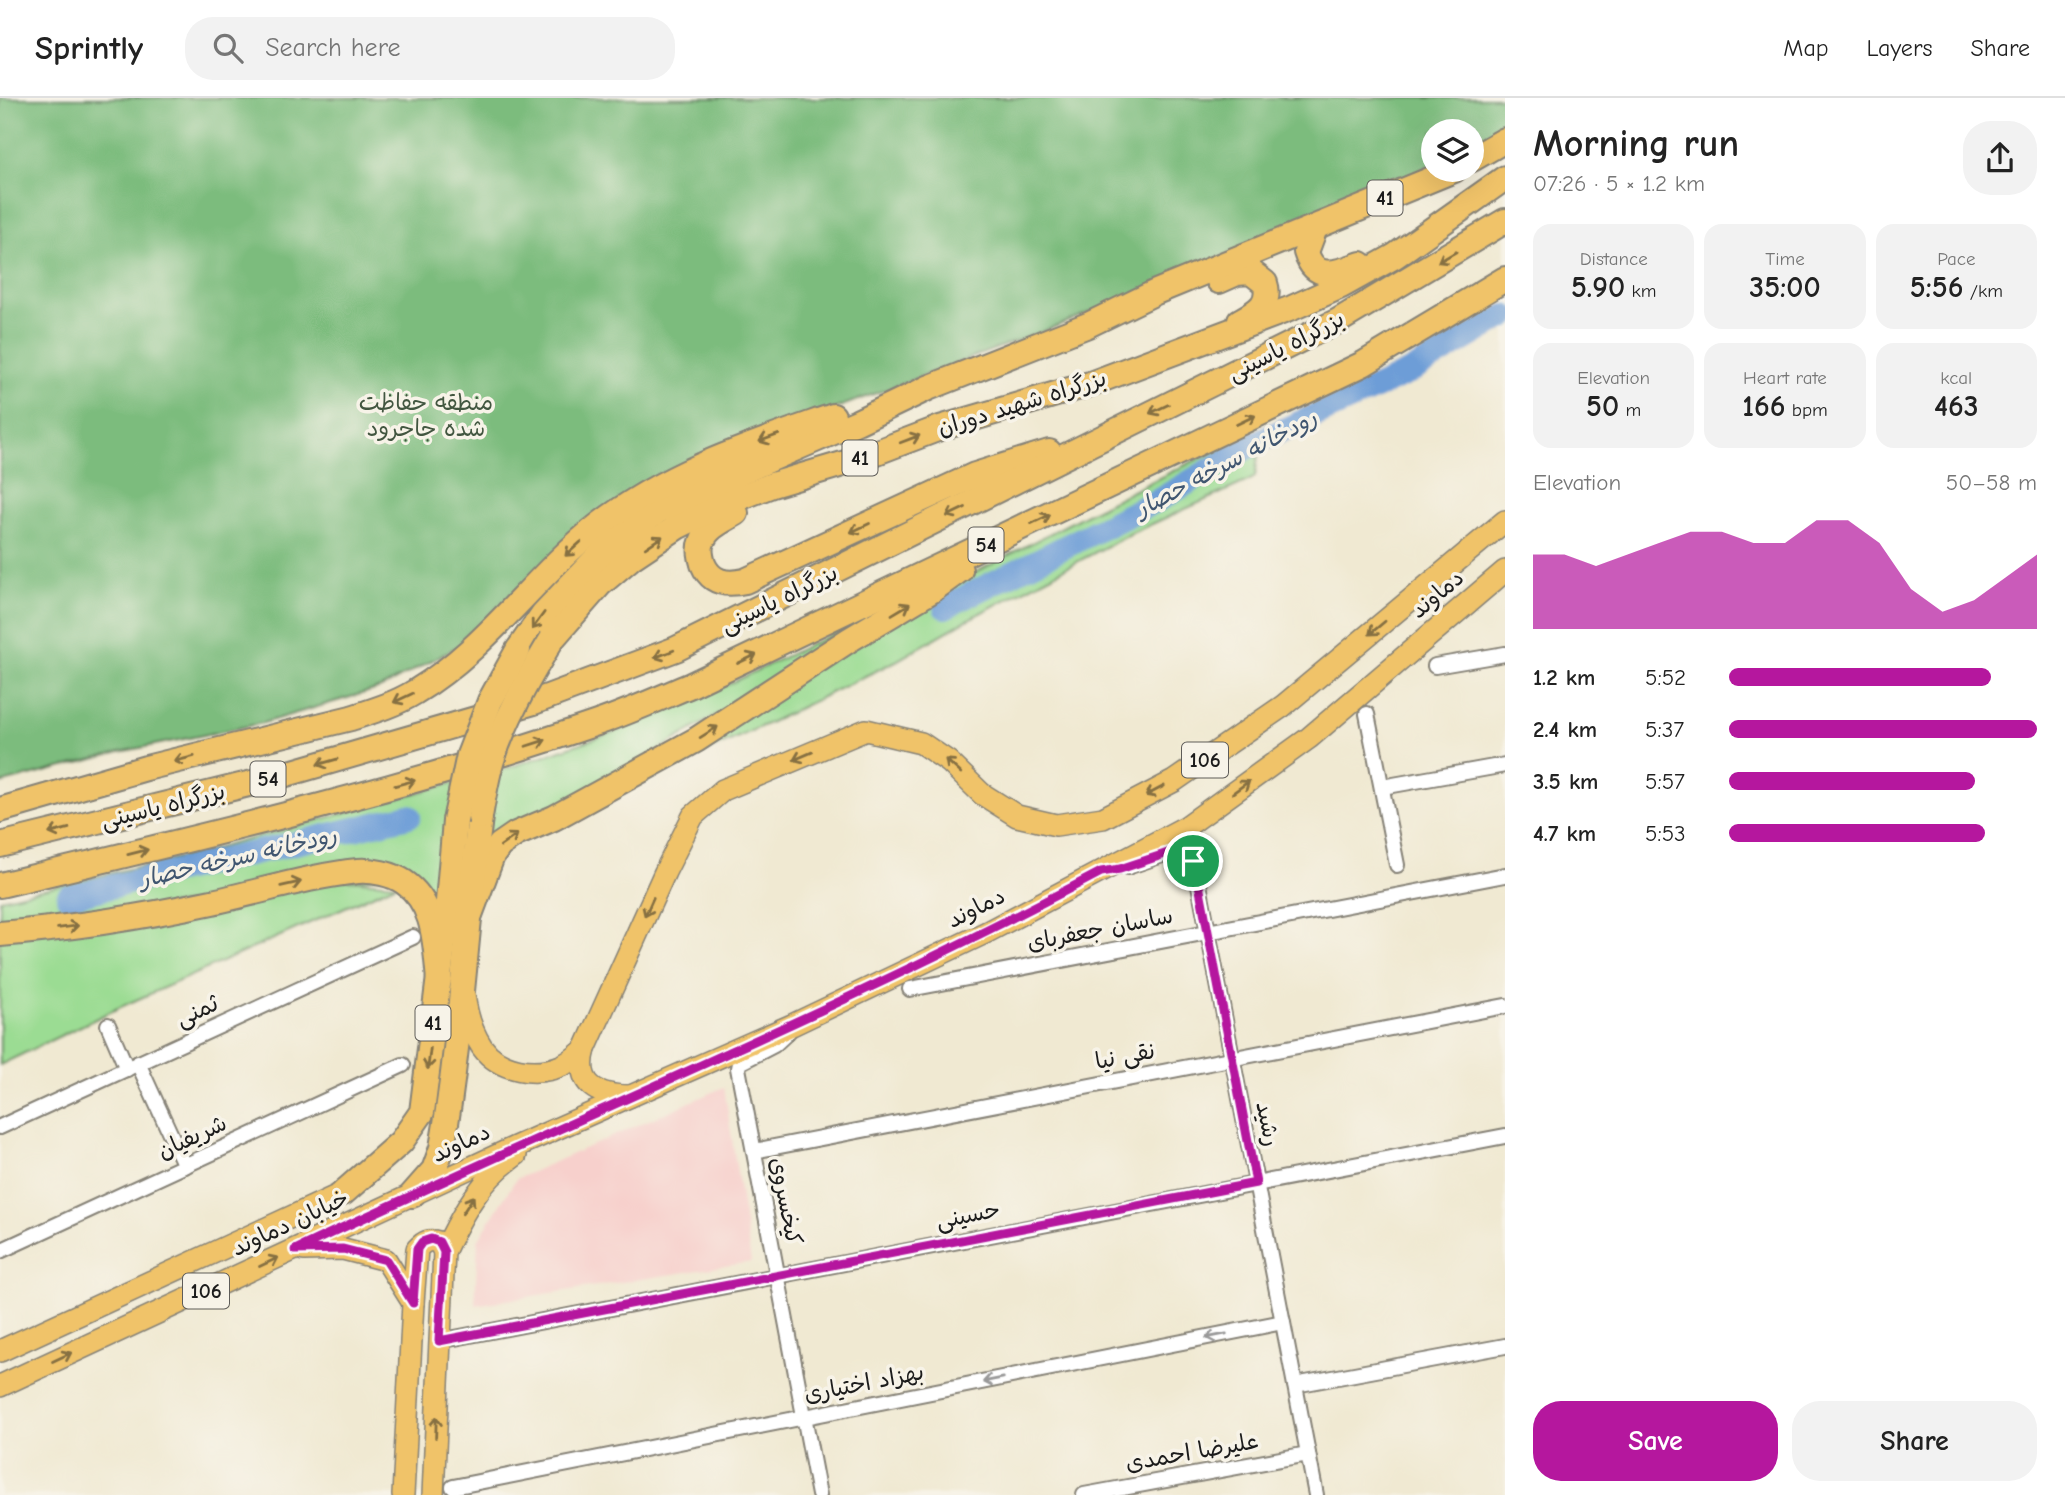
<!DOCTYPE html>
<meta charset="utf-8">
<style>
:root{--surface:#fff;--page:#f2f2f2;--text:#222;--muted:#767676;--line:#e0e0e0;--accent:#b5179e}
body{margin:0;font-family:"Comic Neue","Playpen Sans Arabic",sans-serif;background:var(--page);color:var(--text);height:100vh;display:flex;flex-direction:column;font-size:26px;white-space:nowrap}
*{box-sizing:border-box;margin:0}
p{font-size:23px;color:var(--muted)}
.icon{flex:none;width:38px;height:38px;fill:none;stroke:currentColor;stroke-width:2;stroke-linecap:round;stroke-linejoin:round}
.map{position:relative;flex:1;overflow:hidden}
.sheet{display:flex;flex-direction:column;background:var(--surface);width:560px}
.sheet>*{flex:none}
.controls{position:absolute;left:1421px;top:21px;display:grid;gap:14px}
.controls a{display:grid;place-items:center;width:63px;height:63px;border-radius:50%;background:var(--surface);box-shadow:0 7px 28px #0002;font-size:35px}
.pin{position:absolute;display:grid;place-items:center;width:60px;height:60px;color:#fff;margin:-30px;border:4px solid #fff;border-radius:50%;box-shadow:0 2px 7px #0007}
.round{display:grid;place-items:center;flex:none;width:74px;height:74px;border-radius:28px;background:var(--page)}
.headline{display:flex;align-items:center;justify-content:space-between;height:119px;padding:0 28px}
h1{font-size:38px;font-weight:600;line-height:52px}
.figures{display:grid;grid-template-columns:repeat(3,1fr);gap:10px;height:119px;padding:7px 28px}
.figures div{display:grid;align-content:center;border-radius:18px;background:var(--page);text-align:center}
.figures b{font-size:30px;font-weight:600}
.figures small{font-size:19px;font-weight:400}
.figures p{font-size:19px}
.chart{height:196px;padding:14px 28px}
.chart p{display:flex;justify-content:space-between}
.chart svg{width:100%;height:126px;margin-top:7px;fill:var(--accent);opacity:.7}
.cta{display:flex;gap:14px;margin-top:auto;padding:14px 28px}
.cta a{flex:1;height:80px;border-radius:28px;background:var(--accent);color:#fff;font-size:28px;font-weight:600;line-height:80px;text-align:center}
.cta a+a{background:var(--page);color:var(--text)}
ul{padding:0 28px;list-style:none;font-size:23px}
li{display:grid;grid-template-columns:112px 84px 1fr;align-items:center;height:52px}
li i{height:18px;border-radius:9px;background:var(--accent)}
header{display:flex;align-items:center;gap:42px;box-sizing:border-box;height:98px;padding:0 35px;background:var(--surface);border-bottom:2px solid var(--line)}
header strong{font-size:33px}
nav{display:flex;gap:38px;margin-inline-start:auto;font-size:24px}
.search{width:490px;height:63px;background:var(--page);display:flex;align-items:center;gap:18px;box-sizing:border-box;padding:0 24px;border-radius:28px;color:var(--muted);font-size:26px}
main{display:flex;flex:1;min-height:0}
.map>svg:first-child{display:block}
.built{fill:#f7d0cc}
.green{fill:#9bdc93;stroke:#5c7c58;stroke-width:2}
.forest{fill:#7cbc7d;stroke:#4c6c4c;stroke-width:2}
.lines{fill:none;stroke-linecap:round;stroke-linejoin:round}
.river{stroke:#6d9dd7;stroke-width:24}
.street-casing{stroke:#868277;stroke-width:18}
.primary-casing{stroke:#868277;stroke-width:24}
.highway-casing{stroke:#868277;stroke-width:28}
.street{stroke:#fff;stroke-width:14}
.primary{stroke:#f0c369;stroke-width:21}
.highway{stroke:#f0c369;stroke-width:24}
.highway-bridge-casing{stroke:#868277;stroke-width:28;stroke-linecap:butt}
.highway-bridge{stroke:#f0c369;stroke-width:24}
.oneway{stroke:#867042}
.oneway2{stroke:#999}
.route-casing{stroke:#fff;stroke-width:14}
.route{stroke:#b5179e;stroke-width:9}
.labels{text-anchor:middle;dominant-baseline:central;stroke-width:7;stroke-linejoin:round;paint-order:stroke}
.shield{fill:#f7f3e8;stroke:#5e5c59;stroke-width:2}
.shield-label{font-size:21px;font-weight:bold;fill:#1c1c1c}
.street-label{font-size:23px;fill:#1c1c1c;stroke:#f7f3e8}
.park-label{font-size:23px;fill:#425640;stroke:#f7f3e8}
.water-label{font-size:24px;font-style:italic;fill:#405670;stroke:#f7f3e8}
</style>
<header>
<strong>Sprintly</strong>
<div class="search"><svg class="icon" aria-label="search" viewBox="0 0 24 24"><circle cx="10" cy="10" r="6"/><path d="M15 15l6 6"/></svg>Search here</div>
<nav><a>Map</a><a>Layers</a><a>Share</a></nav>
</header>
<main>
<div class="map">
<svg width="1505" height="1397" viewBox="0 0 1505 1397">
<rect width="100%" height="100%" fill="#f7f3e8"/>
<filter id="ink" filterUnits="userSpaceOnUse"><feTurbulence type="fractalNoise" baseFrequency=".0143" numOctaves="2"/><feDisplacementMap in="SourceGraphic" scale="14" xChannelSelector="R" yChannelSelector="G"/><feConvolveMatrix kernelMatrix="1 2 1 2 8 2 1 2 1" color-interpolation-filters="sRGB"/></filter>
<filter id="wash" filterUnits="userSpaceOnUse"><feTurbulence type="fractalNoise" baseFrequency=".00686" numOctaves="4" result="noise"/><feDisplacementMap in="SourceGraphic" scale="28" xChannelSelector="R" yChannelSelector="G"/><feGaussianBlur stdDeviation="1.57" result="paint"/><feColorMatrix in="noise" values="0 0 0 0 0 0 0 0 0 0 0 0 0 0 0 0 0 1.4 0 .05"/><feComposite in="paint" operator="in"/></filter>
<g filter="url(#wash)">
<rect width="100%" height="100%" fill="#f0e9d2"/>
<path class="built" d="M724,989L751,1164L475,1207L478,1142L516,1081Z"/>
<g class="green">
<path d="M1253,334L1259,351L1255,379L1250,382L1132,435L967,522L896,563L771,624L625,691L938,494L1106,406Z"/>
<path d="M923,492L486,756L496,674L611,635L696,602Z"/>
<path d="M456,684L439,842L400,776L0,830V801L214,751Z"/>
<path d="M334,781L397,786L116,911L0,967V840Z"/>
</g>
<path class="forest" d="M0,0H1505V25L1472,46V33H1433V66L1396,85L1057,228L729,350L675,373L470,542L381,590L263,625L120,654L0,686Z"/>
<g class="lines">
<g class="river">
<path d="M945,509L1164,399L1255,345L1408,275L1505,218"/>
<path d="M68,799L409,718"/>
</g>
</g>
</g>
<g filter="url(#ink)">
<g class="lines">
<g class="street-casing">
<g id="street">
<path d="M1435,568L1505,556"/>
<path d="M1367,616L1397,767"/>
<path d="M1382,689L1505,667"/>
<path d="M1127,769L1180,751L1188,756L1196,771L1316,1397"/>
<path d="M910,891L1505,777"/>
<path d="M108,927L127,971"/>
<path d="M788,934L774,947L739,965L738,970L819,1397"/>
<path d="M138,965L185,1068"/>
<path d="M0,1029L413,839"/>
<path d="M754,1053L1505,908"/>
<path d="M0,1153L403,967"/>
<path d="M439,1243L1505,1038"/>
<path d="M1295,1287L1505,1248"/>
<path d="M453,1389L1283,1224"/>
<path d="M1084,1397L1308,1356"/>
</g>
</g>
<g class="primary-casing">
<g id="primary">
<path d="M464,896C466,913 472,934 482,949C499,973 536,979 563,967C571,963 578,957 585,951"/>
<path d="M630,998C597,998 575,987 585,951L665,774L693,718L723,692L866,632L921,645L949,664L982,696L1017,718L1056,727L1103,720L1174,683L1283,608L1505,423"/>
<path d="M304,1152L343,1151L386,1162L413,1205L403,1397"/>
<path d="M413,1205L417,1151C424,1143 429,1141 439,1144L444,1154"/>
<path d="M0,1253L343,1095"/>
<path d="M0,1288L515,1049L792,927L987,834L1187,728L1309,640L1505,473"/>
<path d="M433,1397L444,1154C462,1116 480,1082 516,1057"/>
</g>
</g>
<g class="highway-casing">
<g id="highway">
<path d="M1472,61L1505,42"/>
<path d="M1315,130L1306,154C1315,185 1338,174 1361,166"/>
<path d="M1219,183L1237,175L1251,174L1265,185C1272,206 1256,214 1240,223"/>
<path d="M736,415C723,423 707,429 702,444C699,451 701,459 703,466C711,485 727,487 745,483L975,377L1049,354"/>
<path d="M552,541L600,486L632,459L677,429L721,407L772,387L856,362L940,330L1090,286L1292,210L1341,188L1395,158L1505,80"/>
<path d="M518,552L543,516L604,452L658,413L699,392L857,324L928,290L1088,227L1156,194L1454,72"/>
<path d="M0,712L146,670L351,620C373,613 396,606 415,594C487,551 534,478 599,427C669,373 751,347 833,318"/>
<path d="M0,747L269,681L534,604L676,551L1338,223L1505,123"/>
<path d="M0,787C201,739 402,692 597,625C629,614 660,600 691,587L1363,266L1505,181"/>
<path d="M468,822L492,758L500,747L516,736L554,720L696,642L849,542L931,493L960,472"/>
<path d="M0,836C71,830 142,819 212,804C260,794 309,778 358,773C373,772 392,776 404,784C436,806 435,847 439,882"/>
<path d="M343,1095L401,1044L422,1014L447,815L455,723"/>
<path d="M412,1097L434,1072L442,1050C461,940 466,829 480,719"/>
</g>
</g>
<use href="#street" class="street"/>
<use href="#primary" class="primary"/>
<use href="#highway" class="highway"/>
<g class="highway-bridge-casing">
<g id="highway-bridge">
<path d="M480,719C483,701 486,682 491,665C505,621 528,581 552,541"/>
<path d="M455,723L469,657L490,603L518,552"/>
</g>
</g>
<use href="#highway-bridge" class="highway-bridge"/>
</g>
<defs><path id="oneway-shaft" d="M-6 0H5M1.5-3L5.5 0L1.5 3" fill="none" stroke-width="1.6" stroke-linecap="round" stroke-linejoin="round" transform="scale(1.75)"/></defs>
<g class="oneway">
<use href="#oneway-shaft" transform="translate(1447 159) rotate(150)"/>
<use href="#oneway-shaft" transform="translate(1159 311) rotate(154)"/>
<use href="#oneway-shaft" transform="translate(1246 322) rotate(-26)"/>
<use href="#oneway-shaft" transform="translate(769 340) rotate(160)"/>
<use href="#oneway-shaft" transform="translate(910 341) rotate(-21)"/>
<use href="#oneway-shaft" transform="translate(956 414) rotate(154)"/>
<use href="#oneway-shaft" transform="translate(1041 421) rotate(-26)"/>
<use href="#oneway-shaft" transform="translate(860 430) rotate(155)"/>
<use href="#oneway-shaft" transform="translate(654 444) rotate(-34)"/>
<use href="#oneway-shaft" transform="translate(573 451) rotate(138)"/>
<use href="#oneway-shaft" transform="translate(901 511) rotate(-31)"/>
<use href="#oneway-shaft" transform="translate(538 523) rotate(126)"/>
<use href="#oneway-shaft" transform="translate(1377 530) rotate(140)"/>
<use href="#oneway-shaft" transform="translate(664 556) rotate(159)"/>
<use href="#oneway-shaft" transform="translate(747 561) rotate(-25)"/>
<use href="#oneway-shaft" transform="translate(403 600) rotate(155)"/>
<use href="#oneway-shaft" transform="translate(709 634) rotate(-32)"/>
<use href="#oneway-shaft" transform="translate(536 645) rotate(-18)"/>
<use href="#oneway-shaft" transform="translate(803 658) rotate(157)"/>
<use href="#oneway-shaft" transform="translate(184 661) rotate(166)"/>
<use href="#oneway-shaft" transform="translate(327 664) rotate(164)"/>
<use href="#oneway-shaft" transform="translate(953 668) rotate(-138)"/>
<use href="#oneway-shaft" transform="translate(405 685) rotate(-15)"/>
<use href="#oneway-shaft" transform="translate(1241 689) rotate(-36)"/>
<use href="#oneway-shaft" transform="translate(1155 693) rotate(152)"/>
<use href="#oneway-shaft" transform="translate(59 733) rotate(166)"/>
<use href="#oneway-shaft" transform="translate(509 742) rotate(-35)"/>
<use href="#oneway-shaft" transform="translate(138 754) rotate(-14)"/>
<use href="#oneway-shaft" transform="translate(291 786) rotate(-13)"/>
<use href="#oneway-shaft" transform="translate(649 809) rotate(114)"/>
<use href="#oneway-shaft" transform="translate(68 829) rotate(-7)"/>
<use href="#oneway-shaft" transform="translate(429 961) rotate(97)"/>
<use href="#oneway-shaft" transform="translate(468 1107) rotate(-57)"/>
<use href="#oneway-shaft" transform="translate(269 1164) rotate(-25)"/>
<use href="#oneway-shaft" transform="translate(62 1259) rotate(-25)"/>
<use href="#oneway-shaft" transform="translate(436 1329) rotate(-88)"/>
</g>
<g class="oneway2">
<use href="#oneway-shaft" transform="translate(1216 1238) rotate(169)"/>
<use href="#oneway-shaft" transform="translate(993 1282) rotate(169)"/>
</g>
</g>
<g class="lines" filter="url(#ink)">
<g class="route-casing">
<path id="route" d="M1180,751L1188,756L1196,771L1256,1085L439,1243L444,1154L439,1144L431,1141L422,1144L417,1151L413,1205L386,1162L343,1151L295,1152C563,1025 839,913 1101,774L1120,771Z"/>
</g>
<use href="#route" class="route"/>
</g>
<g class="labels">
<g class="shield">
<rect x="1367.5" y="82.5" width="35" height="35" rx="5"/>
<rect x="842.5" y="342.5" width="35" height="35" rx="5"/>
<rect x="968.5" y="429.5" width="35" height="35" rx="5"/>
<rect x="1182" y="644.5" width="46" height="35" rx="5"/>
<rect x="250.5" y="663.5" width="35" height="35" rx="5"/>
<rect x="415.5" y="907.5" width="35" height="35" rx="5"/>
<rect x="183" y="1175.5" width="46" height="35" rx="5"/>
</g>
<g class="shield-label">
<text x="1385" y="100">41</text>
<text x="860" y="360">41</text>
<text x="986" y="447">54</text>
<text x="1205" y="662">106</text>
<text x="268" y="681">54</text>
<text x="433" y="925">41</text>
<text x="206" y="1193">106</text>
</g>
<g class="street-label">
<text transform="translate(1286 248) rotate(-27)">بزرگراه یاسینی</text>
<text transform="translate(1022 305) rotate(-17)">بزرگراه شهید دوران</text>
<text transform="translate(1437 496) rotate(-40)">دماوند</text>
<text transform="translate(779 501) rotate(-26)">بزرگراه یاسینی</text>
<text transform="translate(163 708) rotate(-14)">بزرگراه یاسینی</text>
<text transform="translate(976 810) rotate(-27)">دماوند</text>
<text transform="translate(1100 831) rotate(-11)">ساسان جعفربای</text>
<text transform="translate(197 913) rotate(-25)">ثمنی</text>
<text transform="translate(1125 958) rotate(-11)">نقی نیا</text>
<text transform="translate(1268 1026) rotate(79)">رشید</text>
<text transform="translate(192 1039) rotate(-25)">شریفیان</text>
<text transform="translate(461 1045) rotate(-25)">دماوند</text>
<text transform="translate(786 1103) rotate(79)">کیخسروی</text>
<text transform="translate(968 1117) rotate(-11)">حسینی</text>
<text transform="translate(290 1125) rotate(-25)">خیابان دماوند</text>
<text transform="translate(864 1285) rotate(-11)">بهزاد اختیاری</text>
<text transform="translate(1192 1354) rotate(-10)">علیرضا احمدی</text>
</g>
<g class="park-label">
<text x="426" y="304">منطقه حفاظت<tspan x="426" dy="26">شده جاجرود</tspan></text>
</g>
<g class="water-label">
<text transform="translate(1226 365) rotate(-28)">رودخانه سرخه حصار</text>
<text transform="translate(238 759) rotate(-13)">رودخانه سرخه حصار</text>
</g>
</g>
</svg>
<div class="controls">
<a><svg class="icon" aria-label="layers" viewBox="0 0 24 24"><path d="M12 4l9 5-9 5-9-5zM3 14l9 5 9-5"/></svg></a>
</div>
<div class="pin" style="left:1193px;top:763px;background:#1e9e55"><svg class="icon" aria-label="arrive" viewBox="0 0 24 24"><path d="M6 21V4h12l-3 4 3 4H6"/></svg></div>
</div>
<section class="sheet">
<div class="headline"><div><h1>Morning run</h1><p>07:26 · 5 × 1.2 km</p></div><a class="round"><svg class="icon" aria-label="share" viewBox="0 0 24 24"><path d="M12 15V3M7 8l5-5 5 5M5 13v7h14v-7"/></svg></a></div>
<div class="figures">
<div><p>Distance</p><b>5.90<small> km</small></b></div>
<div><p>Time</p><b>35:00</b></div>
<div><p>Pace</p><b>5:56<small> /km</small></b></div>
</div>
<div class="figures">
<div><p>Elevation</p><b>50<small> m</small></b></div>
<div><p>Heart rate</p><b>166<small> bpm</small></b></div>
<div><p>kcal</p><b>463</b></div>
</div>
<div class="chart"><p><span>Elevation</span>50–58 m</p>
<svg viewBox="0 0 160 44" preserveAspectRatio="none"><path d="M0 44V18L10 18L20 22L30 18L40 14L50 10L60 10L70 14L80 14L90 6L100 6L110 14L120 30L130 38L140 34L150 26L160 18V44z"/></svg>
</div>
<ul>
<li><b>1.2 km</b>5:52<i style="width:85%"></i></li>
<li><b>2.4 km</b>5:37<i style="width:100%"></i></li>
<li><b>3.5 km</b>5:57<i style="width:80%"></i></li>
<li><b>4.7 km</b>5:53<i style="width:83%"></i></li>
</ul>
<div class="cta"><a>Save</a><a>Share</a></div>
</section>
</main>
